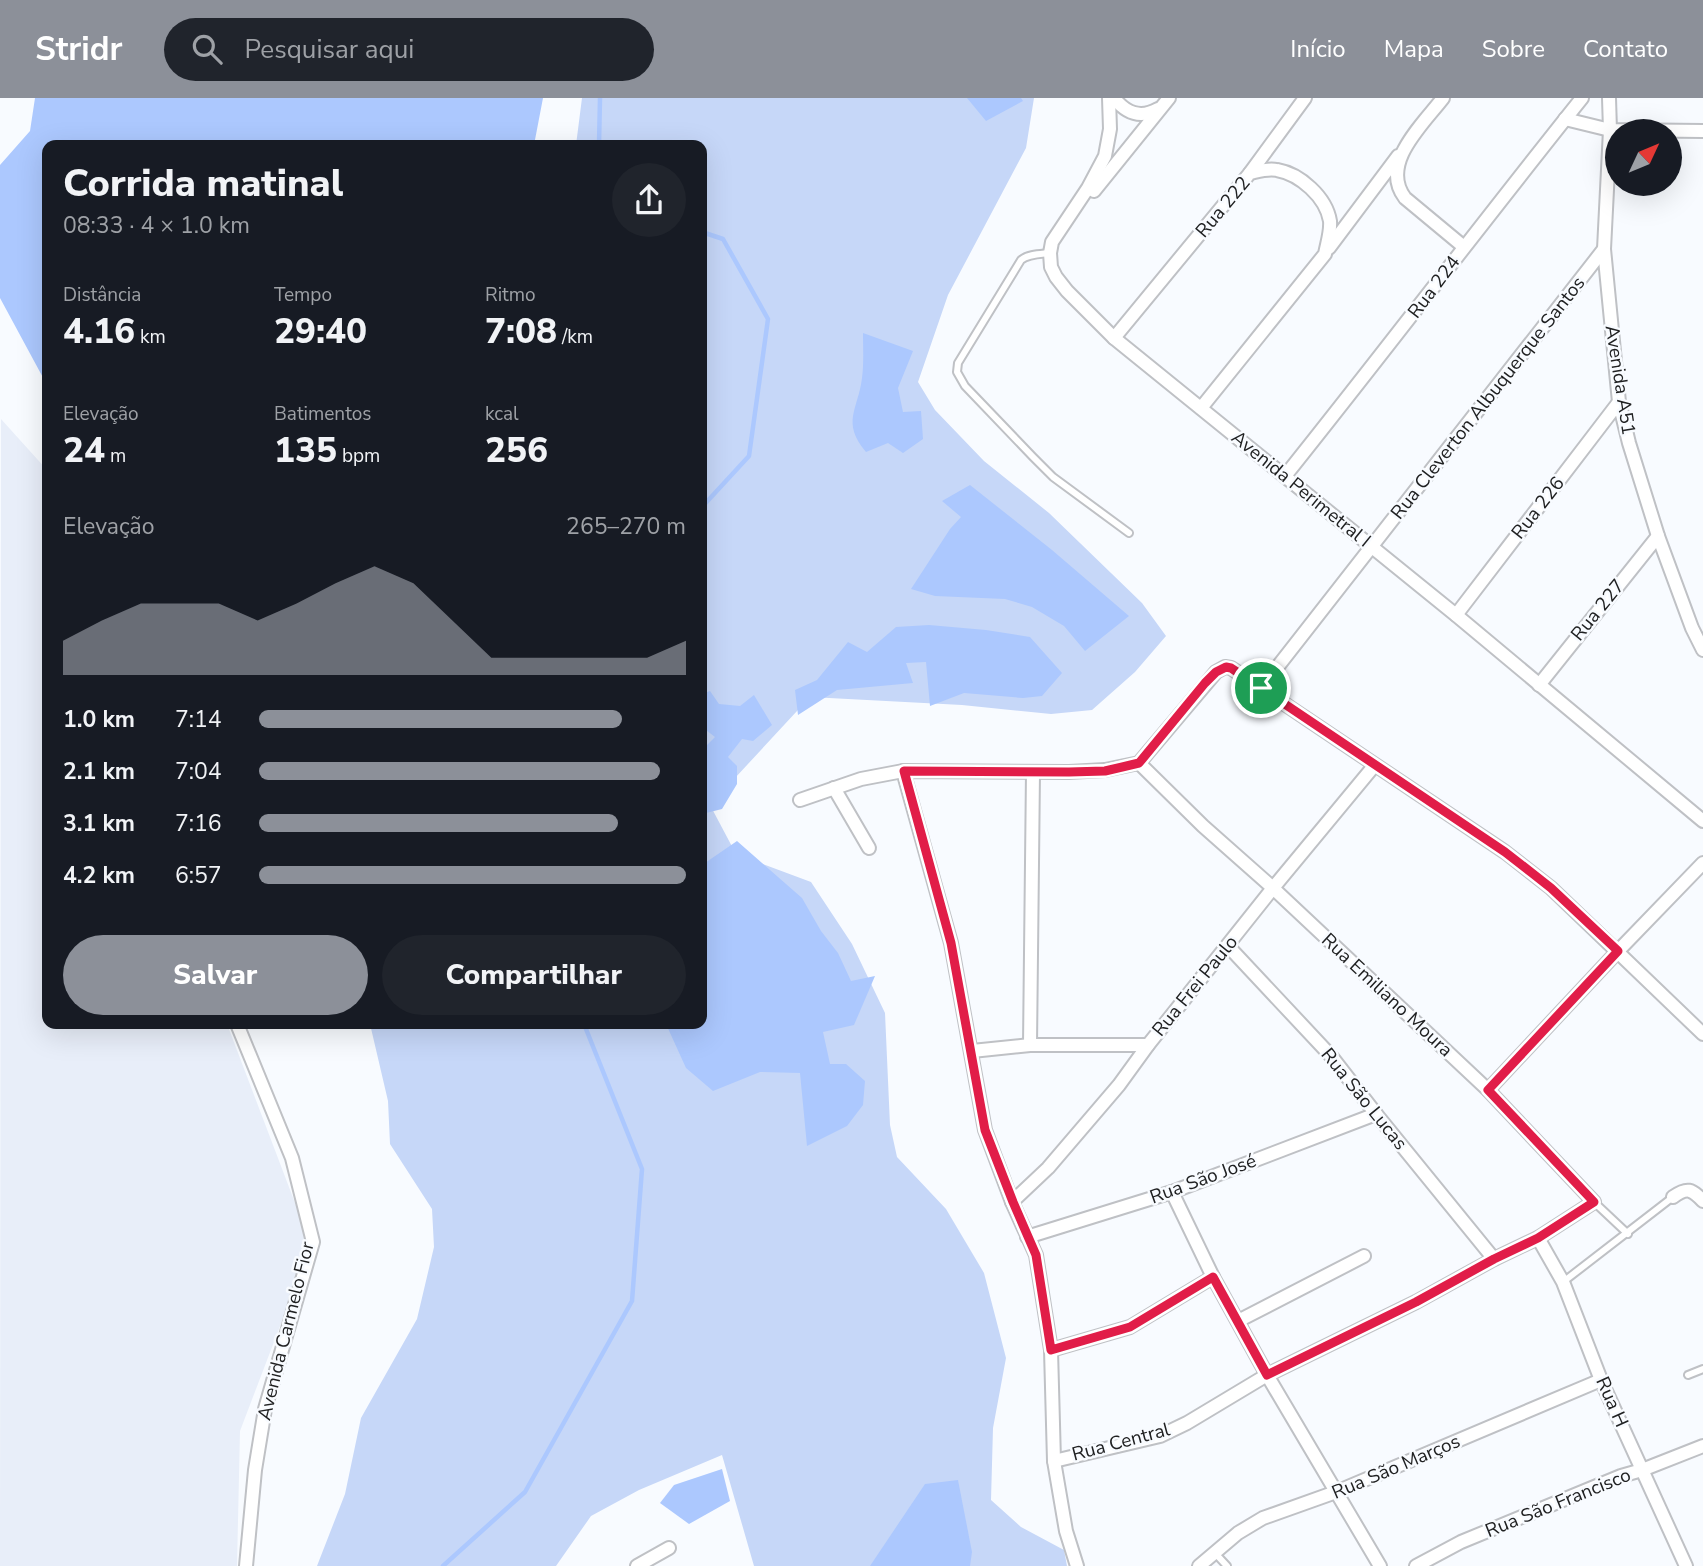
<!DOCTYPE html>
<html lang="pt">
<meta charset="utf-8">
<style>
:root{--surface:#171b24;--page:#20242c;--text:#f1f3f6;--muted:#9ea1a6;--accent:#8c9099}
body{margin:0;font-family:"Nunito Sans",sans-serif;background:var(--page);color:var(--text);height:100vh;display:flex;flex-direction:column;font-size:26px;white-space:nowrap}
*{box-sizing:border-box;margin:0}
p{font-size:23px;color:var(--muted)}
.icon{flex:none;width:38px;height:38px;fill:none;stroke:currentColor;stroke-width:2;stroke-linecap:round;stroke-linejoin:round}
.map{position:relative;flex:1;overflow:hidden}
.drawer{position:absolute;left:42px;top:42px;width:665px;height:889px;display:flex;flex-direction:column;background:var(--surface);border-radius:14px;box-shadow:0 7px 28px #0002}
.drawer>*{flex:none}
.needle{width:46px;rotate:46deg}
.controls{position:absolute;left:1605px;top:21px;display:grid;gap:14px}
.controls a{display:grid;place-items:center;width:77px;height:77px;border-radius:50%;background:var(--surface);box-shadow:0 7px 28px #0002;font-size:35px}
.pin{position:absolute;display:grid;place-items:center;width:60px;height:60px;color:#fff;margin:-30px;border:4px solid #fff;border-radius:50%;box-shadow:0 2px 7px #0007}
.round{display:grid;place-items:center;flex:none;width:74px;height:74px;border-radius:37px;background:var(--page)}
.head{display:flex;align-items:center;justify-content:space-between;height:119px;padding:0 21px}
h1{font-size:38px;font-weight:800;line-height:52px}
.metrics{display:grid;grid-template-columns:repeat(3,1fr);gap:10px;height:119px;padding:7px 21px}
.metrics div{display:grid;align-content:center}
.metrics b{font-size:35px;font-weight:800}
.metrics small{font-size:19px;font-weight:400}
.metrics p{font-size:19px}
.chart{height:196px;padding:14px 21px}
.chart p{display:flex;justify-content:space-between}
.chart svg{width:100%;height:126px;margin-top:7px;fill:var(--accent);opacity:.7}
.action{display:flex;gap:14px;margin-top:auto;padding:14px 21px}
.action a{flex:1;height:80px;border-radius:42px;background:var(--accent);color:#fff;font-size:28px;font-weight:800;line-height:80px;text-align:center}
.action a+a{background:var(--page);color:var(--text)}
ul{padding:0 21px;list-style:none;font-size:23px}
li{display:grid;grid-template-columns:112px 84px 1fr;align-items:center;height:52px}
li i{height:18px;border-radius:9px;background:var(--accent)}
header{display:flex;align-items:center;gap:42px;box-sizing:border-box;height:98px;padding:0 35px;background:var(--accent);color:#fff}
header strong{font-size:33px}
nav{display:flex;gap:38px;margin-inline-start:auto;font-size:24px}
.search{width:490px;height:63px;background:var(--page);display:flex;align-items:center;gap:18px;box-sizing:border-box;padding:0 24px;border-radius:38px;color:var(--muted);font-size:26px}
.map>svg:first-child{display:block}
.built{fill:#e8eef9}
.green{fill:#c6d7f8}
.water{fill:#acc8fe}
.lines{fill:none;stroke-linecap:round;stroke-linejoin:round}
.stream{stroke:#acc8fe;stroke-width:4.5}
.lane-casing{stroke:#bfc1c5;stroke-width:10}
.street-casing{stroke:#bfc1c5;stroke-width:16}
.lane{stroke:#fff;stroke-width:6}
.street{stroke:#fff;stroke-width:12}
.route-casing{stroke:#fff;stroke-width:14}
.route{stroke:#e11d48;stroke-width:9}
.labels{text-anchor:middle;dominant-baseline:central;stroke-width:5;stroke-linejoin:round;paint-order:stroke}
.street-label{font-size:19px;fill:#202122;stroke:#f8fbff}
</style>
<header>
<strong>Stridr</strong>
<div class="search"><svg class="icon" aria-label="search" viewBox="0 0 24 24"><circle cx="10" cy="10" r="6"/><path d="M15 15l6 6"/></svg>Pesquisar aqui</div>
<nav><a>Início</a><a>Mapa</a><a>Sobre</a><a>Contato</a></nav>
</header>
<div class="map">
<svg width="1703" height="1468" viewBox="0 0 1703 1468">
<rect width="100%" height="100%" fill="#f8fbff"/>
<path class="built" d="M1,321L47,372V926H227L311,1147L240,1333L237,1468H0Z"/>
<path class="green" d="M582,0H1034L1026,50L948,197L918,284L935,312L984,363L1049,415L1142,505L1166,538L1135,574L1092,612L1051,616L962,607L810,599L710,707L736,756L811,784L852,846L885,915L890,1027L897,1059L946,1111L984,1175L1006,1260L993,1330L991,1402L1021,1429L1064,1452L1067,1468H754L722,1357L639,1392L591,1418L556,1468H317L345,1396L361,1320L417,1221L434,1149L432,1111L390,1046L388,1003L370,926H702V47H576Z"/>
<g class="water">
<path d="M35,0H543L534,47H47V287L0,200V67L30,33Z"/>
<path d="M967,0H1021L1023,3L986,23Z"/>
<path d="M863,235L913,253L898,290L903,314L921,313L923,341L903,355L888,345L866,354C841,324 858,312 862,280C864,266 863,250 863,235Z"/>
<path d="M970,387L1052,452L1129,518L1085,553L1064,528L1032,509L1005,501L935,498L911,491L950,431L961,419L942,403Z"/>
<path d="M929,527L986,532L1030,539L1062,575L1042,598L1023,600L964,595L930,608L926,564L906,565L913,585L837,592L798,617L795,592L817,582L848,544L867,554L896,529Z"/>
<path d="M710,593L719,606L740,608L754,597L772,627L753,643L742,641L728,659L737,668V686L722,711L702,716V652L715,639L702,629V596Z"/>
<path d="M737,743L802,800L821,833L838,855L851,883L875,878L854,927L823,934L830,966H846L865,983L863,1007L847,1028L807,1048L800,975L760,974L713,993L686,970L666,926H702V767Z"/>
<path d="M722,1371L730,1403L689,1426L660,1405L674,1387Z"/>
<path d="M958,1382L972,1454L970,1468H870L925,1386Z"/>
</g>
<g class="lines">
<g class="stream">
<path d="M599,47L600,0"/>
<path d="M702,134L723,141L768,221L749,358L702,409"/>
<path d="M443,1468L525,1394L632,1203L642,1071L584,926"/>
</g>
<g class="lane-casing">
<g id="lane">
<path d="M1049,155C1040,156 1028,156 1021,162L958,265L957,274L965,288L1033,359L1053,379L1129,435"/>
<path d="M1594,1104L1628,1136"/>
<path d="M1563,1184L1673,1099"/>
<path d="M1688,1277L1703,1271"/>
<path d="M1214,1454L1227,1468"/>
</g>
</g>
<g class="street-casing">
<g id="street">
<path d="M1109,0L1110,31L1105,58L1088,90L1052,144L1050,155L1051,169L1056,179L1067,193L1114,240L1456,517L1703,723"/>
<path d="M1114,0C1126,15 1140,21 1158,11"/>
<path d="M1443,0C1423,26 1379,66 1405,100L1464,149"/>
<path d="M1609,0L1610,32L1604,151L1619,304L1629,345L1658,438L1692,530L1703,552"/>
<path d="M1565,21L1610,32L1703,33"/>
<path d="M1250,75L1305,0"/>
<path d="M1094,93L1169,0"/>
<path d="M1329,150L1398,58"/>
<path d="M1114,240L1250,75C1259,73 1268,70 1277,72C1300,76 1326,99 1330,123C1331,134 1327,145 1325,156L1201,310"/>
<path d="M1285,378C1385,253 1482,125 1582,0"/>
<path d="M1456,517L1619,304"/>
<path d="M1539,587L1658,438"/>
<path d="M1261,590L1604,151"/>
<path d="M903,673L951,845L985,1032L1012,1104L1036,1157L1051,1252L1054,1363L1066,1433L1077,1468"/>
<path d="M834,690L869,750"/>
<path d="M800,702L861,681L903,673L1069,674L1105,672L1139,665L1216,574L1225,569L1231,570L1505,754L1551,790L1703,936"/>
<path d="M1228,848L1331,958L1376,1016L1494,1161"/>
<path d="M237,926L292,1060L313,1144L265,1311L255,1372L246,1468"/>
<path d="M1030,947L1033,674"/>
<path d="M972,953L1030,947H1148"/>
<path d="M1488,992L1618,853L1703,765"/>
<path d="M1172,1094L1213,1179L1267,1277L1380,1468"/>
<path d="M1673,1099C1687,1089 1692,1091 1703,1103"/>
<path d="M1012,1104L1048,1070L1119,987L1148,947L1273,790L1374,668"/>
<path d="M1027,1139L1172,1094L1376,1016"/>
<path d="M1538,1140L1563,1184L1601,1282L1686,1468"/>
<path d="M1238,1223L1364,1158"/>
<path d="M1051,1252L1130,1229L1213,1179"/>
<path d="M1054,1363L1160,1338L1187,1325L1267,1277L1416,1204L1494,1161L1538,1140L1594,1104L1488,992L1273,790L1203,728L1139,665"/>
<path d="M637,1468L669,1450"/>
<path d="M1199,1468L1238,1435L1263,1420L1336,1394L1601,1282"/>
<path d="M1416,1468L1461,1444L1621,1378L1642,1372L1703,1348"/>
</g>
</g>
<use href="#lane" class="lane"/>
<use href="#street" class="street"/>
</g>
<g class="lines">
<g class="route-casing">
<path id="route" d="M1226,569L1231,570L1261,590L1505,754L1532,775L1551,790L1618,853L1488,992L1594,1104L1538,1140L1494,1161L1416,1204L1267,1277L1213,1179L1130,1229L1051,1252L1036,1157L1013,1104L985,1032L951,845L904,673L1069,674L1105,673L1139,665L1205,585L1216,574Z"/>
</g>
<use href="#route" class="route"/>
</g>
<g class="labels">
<g class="street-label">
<text transform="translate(1223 109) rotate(-50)">Rua 222</text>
<text transform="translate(1434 189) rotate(-53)">Rua 224</text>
<text transform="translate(1620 282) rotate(81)">Avenida A51</text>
<text transform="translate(1488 300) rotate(-52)">Rua Cleverton Albuquerque Santos</text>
<text transform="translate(1301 391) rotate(39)">Avenida Perimetral I</text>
<text transform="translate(1538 410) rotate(-52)">Rua 226</text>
<text transform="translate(1598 512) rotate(-51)">Rua 227</text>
<text transform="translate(1195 888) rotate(-51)">Rua Frei Paulo</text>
<text transform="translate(1387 897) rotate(43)">Rua Emiliano Moura</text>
<text transform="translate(1364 1001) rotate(51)">Rua São Lucas</text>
<text transform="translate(1203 1081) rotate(-20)">Rua São José</text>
<text transform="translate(286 1233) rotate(-76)">Avenida Carmelo Fior</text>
<text transform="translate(1612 1304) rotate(66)">Rua H</text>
<text transform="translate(1121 1344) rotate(-15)">Rua Central</text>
<text transform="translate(1396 1369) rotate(-23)">Rua São Marços</text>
<text transform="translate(1558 1405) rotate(-22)">Rua São Francisco</text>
</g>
</g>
</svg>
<div class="controls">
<a><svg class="needle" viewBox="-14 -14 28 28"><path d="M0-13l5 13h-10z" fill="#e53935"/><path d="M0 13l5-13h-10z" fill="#9ea1a6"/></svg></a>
</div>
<div class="pin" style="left:1261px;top:590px;background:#1e9e55"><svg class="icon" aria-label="arrive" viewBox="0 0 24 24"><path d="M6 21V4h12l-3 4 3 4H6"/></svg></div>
<section class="drawer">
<div class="head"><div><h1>Corrida matinal</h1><p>08:33 · 4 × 1.0 km</p></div><a class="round"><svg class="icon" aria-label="share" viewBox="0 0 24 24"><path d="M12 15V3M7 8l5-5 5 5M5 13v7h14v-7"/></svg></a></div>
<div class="metrics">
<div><p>Distância</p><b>4.16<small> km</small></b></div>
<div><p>Tempo</p><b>29:40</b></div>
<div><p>Ritmo</p><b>7:08<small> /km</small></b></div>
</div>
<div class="metrics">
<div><p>Elevação</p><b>24<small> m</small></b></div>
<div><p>Batimentos</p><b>135<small> bpm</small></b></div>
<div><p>kcal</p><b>256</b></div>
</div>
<div class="chart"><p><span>Elevação</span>265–270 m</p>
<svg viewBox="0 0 160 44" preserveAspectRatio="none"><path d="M0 44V32L10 25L20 19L30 19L40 19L50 25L60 19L70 12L80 6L90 12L100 25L110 38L120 38L130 38L140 38L150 38L160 32V44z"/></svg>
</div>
<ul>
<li><b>1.0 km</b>7:14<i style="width:85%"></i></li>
<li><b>2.1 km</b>7:04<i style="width:94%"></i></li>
<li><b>3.1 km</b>7:16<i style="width:84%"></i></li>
<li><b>4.2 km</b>6:57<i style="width:100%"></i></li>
</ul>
<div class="action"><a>Salvar</a><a>Compartilhar</a></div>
</section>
</div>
